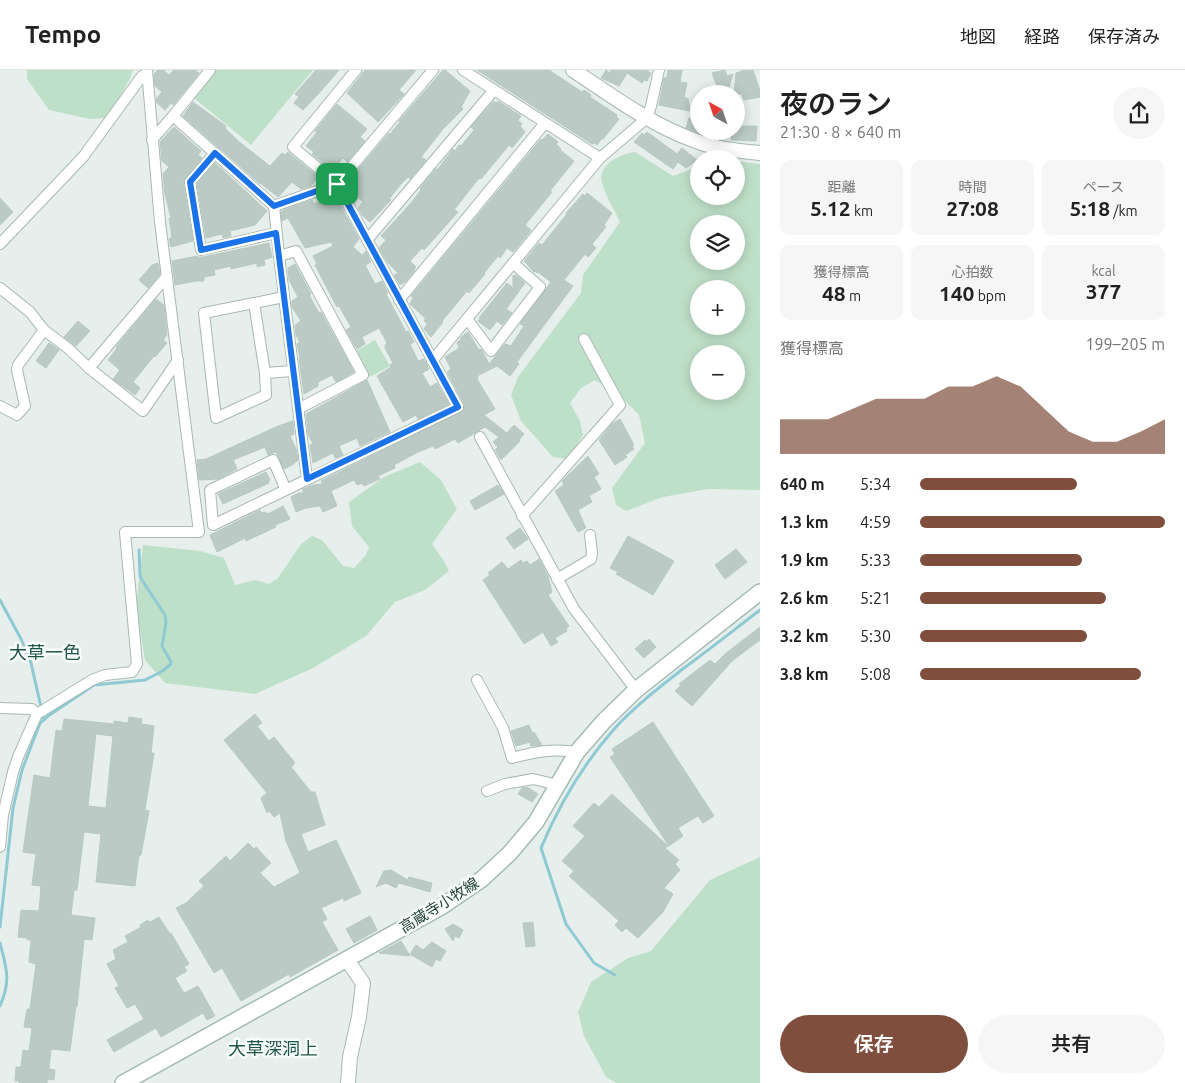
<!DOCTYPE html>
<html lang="ja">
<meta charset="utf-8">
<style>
:root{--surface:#fff;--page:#f6f6f6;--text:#222;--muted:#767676;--line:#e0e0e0;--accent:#804e3d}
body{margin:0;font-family:Ubuntu,"Noto Sans JP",sans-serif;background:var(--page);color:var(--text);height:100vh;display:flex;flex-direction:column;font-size:19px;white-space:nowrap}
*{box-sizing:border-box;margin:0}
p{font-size:16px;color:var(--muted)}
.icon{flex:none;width:28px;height:28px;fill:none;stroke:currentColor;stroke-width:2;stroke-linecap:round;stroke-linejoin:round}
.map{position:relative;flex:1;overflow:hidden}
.drawer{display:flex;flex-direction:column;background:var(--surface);width:425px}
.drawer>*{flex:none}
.needle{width:32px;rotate:320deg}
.controls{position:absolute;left:690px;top:15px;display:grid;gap:10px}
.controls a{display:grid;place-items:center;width:55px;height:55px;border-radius:50%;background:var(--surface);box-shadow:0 2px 12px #0003;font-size:25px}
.pin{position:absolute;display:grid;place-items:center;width:42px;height:42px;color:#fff;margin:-21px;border-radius:10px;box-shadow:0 2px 8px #0006}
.round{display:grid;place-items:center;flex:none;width:52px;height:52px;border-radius:26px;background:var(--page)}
.summary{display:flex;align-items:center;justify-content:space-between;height:85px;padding:0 20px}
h1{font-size:28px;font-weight:600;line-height:38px}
.figures{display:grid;grid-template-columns:repeat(3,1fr);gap:8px;height:85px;padding:5px 20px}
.figures div{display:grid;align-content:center;border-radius:10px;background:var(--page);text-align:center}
.figures b{font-size:21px;font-weight:600}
.figures small{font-size:14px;font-weight:400}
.figures p{font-size:14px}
.chart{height:140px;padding:10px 20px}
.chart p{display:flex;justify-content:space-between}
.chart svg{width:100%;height:90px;margin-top:5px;fill:var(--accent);opacity:.7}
.action{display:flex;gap:10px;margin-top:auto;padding:10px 20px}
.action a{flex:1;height:58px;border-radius:30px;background:var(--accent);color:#fff;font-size:20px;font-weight:600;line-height:58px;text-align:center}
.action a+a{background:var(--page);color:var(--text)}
ul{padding:0 20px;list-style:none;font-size:16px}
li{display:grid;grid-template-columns:80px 60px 1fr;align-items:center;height:38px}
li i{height:12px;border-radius:6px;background:var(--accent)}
header{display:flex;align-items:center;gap:30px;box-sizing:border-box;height:70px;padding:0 25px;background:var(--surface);border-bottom:1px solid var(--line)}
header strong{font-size:24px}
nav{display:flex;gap:28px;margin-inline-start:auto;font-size:18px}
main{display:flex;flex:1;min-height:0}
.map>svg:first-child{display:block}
.green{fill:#bfe0c8;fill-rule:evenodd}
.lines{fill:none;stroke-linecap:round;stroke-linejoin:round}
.stream{stroke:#8ec9d4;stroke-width:3}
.building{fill:#bbcac4;stroke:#b8c9c2;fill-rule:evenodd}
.minor-casing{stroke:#a8b8b2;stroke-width:12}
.tertiary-casing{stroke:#a8b8b2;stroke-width:16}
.secondary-casing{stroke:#a4bbb3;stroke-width:18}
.minor{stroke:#fff;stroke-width:10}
.tertiary{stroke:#fff;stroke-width:14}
.secondary{stroke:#fff;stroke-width:15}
.route-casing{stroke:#fff;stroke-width:10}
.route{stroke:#1a73e8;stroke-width:6}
.labels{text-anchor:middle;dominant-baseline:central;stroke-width:5;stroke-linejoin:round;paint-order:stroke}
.street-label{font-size:15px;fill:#24423a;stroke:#f7fbf9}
.quarter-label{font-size:18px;fill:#1f5548;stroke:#f7fbf9}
</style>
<header>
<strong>Tempo</strong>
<nav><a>地図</a><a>経路</a><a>保存済み</a></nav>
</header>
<main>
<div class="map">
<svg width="760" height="1013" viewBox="0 0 760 1013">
<rect width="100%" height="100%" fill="#e6efeb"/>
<g class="green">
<path d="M27,0H133L130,9L107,48L90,49L49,40L27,9Z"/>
<path d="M217,0H313L251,75L194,28Z"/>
<path d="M635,82L673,106L699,96V126H736V91L760,94V420L708,419L663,427L626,441L616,435L612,418L645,373L639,345L618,324L595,310L581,318L570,333L580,351L583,365L567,389L553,387L521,351L511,325L518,307L581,223L583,205L620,152C614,139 606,126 602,113C597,94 621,84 635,82ZM699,154H736V191H699ZM699,219H736V256H699ZM699,284H736V321H699Z"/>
<path d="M375,270L390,296L370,307L356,281Z"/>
<path d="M420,392L441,410L457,439L432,474L444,491L449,501L425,520L395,532L366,566L313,598L255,624L165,613L145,590L136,537L143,475L200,481L224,488L235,515L255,510L269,514L278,508L301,474L312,466L322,470L343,496L354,498L366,485L369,477L352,456L349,432L384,407Z"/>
<path d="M760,787V1013H616L606,1007L584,966L578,942L591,912L628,888L651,881L710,810Z"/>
</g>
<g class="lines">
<g class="stream">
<path d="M0,530L21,569L31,593L44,650"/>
<path d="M0,857L13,738L22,700L40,653L48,646L94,615L145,610L161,602L170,595L171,592L162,576L166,553L165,545L142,510L140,506L139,480"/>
<path d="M0,873C7,900 11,910 0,936"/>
<path d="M615,905L594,893L566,854L541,778C559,735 584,693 615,658C636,635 660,617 684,598C710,579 735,559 760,540"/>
</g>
</g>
<g class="building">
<path d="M158,0H164L169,5L174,0H195L199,3L173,35L171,33L165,40L157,33L156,29L162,22L155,16L154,4Z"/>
<path d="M316,0H339L321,21L303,40L294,33L299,27L295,24Z"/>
<path d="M365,0H416L399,20L404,24L378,52L347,23Z"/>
<path d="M443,0H445L470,21L461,37L463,39L443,59L421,87L426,90L410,109L408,107L401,114L389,129L391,130L370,152L362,145L358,138L363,132L348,118L357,104L355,103L389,63L390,64L400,52L399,51Z"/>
<path d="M477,0H549L582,22L584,20L591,25L590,27L617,45L616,47L619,49L603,69L602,68L597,75L594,73L592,74Z"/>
<path d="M606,0L610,3L611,0H649L648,2L651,3L647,11L644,10L642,13L627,3L619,16L601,8Z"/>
<path d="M668,0H682L680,12L687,13L684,28H688L690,41L659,35L664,8H667Z"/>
<path d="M725,0L727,6L733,4L727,24H720L712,3Z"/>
<path d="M745,0H753L760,21V27L744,30L742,24H734L736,3Z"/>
<path d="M494,31L496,33L498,31L521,46L518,50L522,54L520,56L525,62L512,78L509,75L481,109L479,108L454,140L458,142L424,180L422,178L410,191L416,197L414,199L415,200L405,212L400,215L394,205L398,203L388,193L379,178L386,170L381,166L411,133L421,120L420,118L436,99H438L453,79L455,81L459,75L461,76L474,60L471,57Z"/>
<path d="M193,32L226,56L225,58L238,71L270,96L282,83L285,85L288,82L318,107L311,116L301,119L292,112L278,127L259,112L260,114L183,46Z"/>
<path d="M337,34L367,59L360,67L365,71L347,92L343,88L333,99L329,96L328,97L312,84L314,82L306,76L317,62L315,61Z"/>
<path d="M689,48L699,51V63L686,58Z"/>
<path d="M736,56H757L756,71L731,70L732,61H736Z"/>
<path d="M174,57L201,81L198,85L202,88L183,111L193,171L171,177L169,169L172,167L169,148H171L165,124L163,104L169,97L162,91L160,72Z"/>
<path d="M647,62L677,84L682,78L697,90L686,98L678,92L673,99L634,72L642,63L644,65Z"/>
<path d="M548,64L558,72L556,74L561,79L560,80L574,91L550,121L552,122L525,155L531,160L528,164L513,182L507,178L500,188L498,186L484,203L485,204L469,223L467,221L442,251L443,252L431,267L424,259L427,254L424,250L426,249L410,234L413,228L411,226L541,69L542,70Z"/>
<path d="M215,93L267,141L255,155L230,161L231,166L223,168L222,164L206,168L197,114Z"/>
<path d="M587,123L612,143L604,155L606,157L592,174L596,178L588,187L585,184L564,210L573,216L517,292L519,294L510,306L497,296L477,306L478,308L477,309L495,339L484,345L507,363L514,355L524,364L519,370L520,371L501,390L495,380L498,377L493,372L499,367L485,357L458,373L455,369L435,379L433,376L418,382L394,395L395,398L378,406L380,409L364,416L362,413L357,415L354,410L335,419L331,421L337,436L323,442L320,436L306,438L296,442L291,427L299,423H303V419L313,415L323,414L321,411L463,341L464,334L447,302L451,299L445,287L459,278L457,272L461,270L460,268L468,262L479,280L481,279L483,282L489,294L505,274L511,276L524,256L520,254L551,212L538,202L537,203L535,201L534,202L524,191L539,173L542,175L567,144L566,143L583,124L585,126Z"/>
<path d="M334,124L359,169L353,177L362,185L366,181L371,192L365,195L375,214L382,211L388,223L386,224L406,262L408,261L414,272L410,274L418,291L424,289L429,299L422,303L430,317L437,313L449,334L418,349L416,345L403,352L377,306L391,297L390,295L393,293L385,278V275L387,273L379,258L362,267L365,274L357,279L346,260L351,257L339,236L337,237L315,195L317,194L313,186L333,176L331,172L305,178L288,148L282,151L281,142L285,139L312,130L314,134Z"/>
<path d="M0,128L13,142L0,155Z"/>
<path d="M269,173L272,187L264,190L265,195L257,197V193L231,199V196L214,200L215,205L204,207V211H196L175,215L172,191L197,186V187H203Z"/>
<path d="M158,193L160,204L148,218L139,210L152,195Z"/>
<path d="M295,194L311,224L309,225L319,243L321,242L354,302L336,312L332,305L318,312V316L304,324L299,288H300L297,274L300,272L296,265L295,255L301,251L292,237V231L298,227L289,210L288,198Z"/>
<path d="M516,205L525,213L506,239L512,243L502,255L497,251L490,260L478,251L480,249L479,248L507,213L513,218V206Z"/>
<path d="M156,229L164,235L167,265L163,270L167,273L155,287L154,286L133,312L140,318L135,325L113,309L120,300L108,290L117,278L116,277Z"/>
<path d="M78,251L90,261L76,276L64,267Z"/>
<path d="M49,273L59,280L46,298L36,291Z"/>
<path d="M367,310L390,362L360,376L357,368L339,376L343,385L335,388L333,383L313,393L310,375L313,374L308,364L306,344Z"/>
<path d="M620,349L634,375L632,376L634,379L625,385L627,387L615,395L599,370L612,354Z"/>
<path d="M293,351L294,364L290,366L296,379L298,390L292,395L284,399L276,382L268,385L265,377L233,390L237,399L218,409L199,410L197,390L206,389L278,356Z"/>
<path d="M588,386L599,404L594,407L601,419L589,426L592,432L578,440L586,458L578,462L555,421L564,415L562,411Z"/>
<path d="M266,402L270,410L268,411L269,413L223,434L218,424Z"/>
<path d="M498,415L504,424L475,440L470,431Z"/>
<path d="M283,436L290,449L275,455L276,457L246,471L245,468L217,482L210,465L260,440L261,443L265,442L268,444Z"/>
<path d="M520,458L528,469L514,479L506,468Z"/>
<path d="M628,466L674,491L653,525L616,504L618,502L610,498Z"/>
<path d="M736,479L747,492L725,509L715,495Z"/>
<path d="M539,489L548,506L552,522L548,525L569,556L566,559L567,561L555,568L558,572L551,576L543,562L524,574L483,510L490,505L488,503L502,492L508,499L521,490L523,493L527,491L530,495Z"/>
<path d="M760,557V570L732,591L692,636L675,621L681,615L679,614L710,590L715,594L725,584Z"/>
<path d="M649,569L656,577L644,588L635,579L645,570L646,572Z"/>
<path d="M255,644L262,653L257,656L269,671L274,667L295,693L291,697L311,722H315L325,755L301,764L308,782L336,770L361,823L344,831L343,828L321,838L327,849L322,852L338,880L290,907L289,904L241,931L222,898L214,903L176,838L186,833L204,816L199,811L226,786L230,791L248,773L254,779L256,777L271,793L260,803L274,817L300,803L286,771L280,743L274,747L269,741L267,743L261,728L267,723L224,670Z"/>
<path d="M129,647L142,649L141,654L154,656L151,683H154L145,740L149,741L141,785H139L135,816L96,812L101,764L84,762L77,820H74L71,845L95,848L92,870L84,869L77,937L76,936L70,981L51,979L49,999L55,1000L54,1010L48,1009L47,1013H19V1011H15L16,997H21L23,980L29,981L32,958L24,957L27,939H30L36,894L29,892L31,870H27V868L18,867L21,840L39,841L41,816L32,815L36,784L23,782L34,705L50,708L56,660L62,661L64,649L114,654V651L128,653ZM96,664L113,666L106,738L88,736Z"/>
<path d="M653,652L714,746L703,753L698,746L678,758L683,766L669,776L610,687L615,684L612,679Z"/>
<path d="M529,655L532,663L534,662L542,675L531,676L530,672L516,676L511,661Z"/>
<path d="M527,717L538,724L532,732L518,724L522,718Z"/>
<path d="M612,724L668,776L665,778L679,790L675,794L680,800L664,818L673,824L663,842L638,868L626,858L622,862L615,855L619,851L569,806L574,801L562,791L585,766L573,756L594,733L599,737Z"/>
<path d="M391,800L408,810L409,807L432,813L430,822L399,813L396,818L386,813L376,817L384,801Z"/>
<path d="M370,846L377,860L354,873L346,859Z"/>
<path d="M159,847L170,864L171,863L189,894L184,897L187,901L175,908L184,923L198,916L215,946L207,950L203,943L161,967L156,958L114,982L107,970L144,949L135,934L127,938L115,918L119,916L107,894L116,889L113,880L128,872L125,866L141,857L140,855L148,850L150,852Z"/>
<path d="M533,852L535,876L526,877L523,853Z"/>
<path d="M453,854L463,860L459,868L455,866L453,871L445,859Z"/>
<path d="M401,871L410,886L379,883Z"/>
<path d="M432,872L446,881L440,891L436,889L432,897L410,884L416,875L423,880Z"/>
</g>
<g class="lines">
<g class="minor-casing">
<g id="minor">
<path d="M463,0L600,88"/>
<path d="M173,46L274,136L337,114L433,0"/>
<path d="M152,70L173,46L210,0"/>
<path d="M215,83L190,112L201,180L276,163"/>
<path d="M274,136L279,186L307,409"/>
<path d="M367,170L494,20"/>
<path d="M0,174L83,87L142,6L147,4"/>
<path d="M279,186L296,181L363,305L298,339"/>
<path d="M0,218L30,242L44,260L69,279L89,298L143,341L178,290"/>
<path d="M284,227L204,243L216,348L266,325L265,303L293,301"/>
<path d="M399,230L545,53"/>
<path d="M254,233L265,303"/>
<path d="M467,249L491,281L540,217L513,193"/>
<path d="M432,291L600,88L647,48L651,36L659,0"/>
<path d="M89,298L167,206"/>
<path d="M0,336L17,345L25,336L17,300L18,295L44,260"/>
<path d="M480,367L574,539L636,620"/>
<path d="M286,420L273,390L210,420L213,455L458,337L337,114L293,77L356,0"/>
<path d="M522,446L620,335L584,269"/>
<path d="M557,509L591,489L592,483L590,465"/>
<path d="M477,610L503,658L512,688C534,682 554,678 577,682"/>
<path d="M0,638L32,639L37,644"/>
<path d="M487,721L505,714L533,709L558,715"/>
<path d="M0,777L3,745L13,702L18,687L37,644L92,610L105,605L132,602L137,594L125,462H199L160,152L147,0"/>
</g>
</g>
<g class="tertiary-casing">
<g id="tertiary">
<path d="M573,0C612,26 651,55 696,71C716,79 739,81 760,83"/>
<path d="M347,890L363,913L359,947L350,987L348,1013"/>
</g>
</g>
<g class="secondary-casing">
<path id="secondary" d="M123,1013L441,837L482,809L510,783L536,752L577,682L604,651L636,620L760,522"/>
</g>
<use href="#minor" class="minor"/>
<use href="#tertiary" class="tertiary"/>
<use href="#secondary" class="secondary"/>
</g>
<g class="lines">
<g class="route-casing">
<path id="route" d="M215,83L274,136L337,114L458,337L307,409L276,163L201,180L190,112Z"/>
</g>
<use href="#route" class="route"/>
</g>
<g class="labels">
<g class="street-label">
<text transform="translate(439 835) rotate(-32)">高蔵寺小牧線</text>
</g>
<g class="quarter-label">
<text x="45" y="582">大草一色</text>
<text x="273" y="978">大草深洞上</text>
</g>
</g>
</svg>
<div class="controls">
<a><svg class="needle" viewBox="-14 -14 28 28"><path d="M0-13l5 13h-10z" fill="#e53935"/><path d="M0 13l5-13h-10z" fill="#767676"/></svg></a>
<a><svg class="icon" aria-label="locate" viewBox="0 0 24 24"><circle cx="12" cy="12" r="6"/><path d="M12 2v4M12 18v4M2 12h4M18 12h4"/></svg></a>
<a><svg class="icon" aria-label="layers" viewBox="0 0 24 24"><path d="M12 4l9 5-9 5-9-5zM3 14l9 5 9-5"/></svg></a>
<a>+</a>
<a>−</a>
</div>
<div class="pin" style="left:337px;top:114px;background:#1e9e55"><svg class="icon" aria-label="arrive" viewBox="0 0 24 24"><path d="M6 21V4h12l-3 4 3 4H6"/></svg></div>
</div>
<section class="drawer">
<div class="summary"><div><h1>夜のラン</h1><p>21:30 · 8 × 640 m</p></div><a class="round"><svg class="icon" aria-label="share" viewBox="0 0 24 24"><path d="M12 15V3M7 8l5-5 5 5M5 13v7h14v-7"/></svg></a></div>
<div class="figures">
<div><p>距離</p><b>5.12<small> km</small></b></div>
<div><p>時間</p><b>27:08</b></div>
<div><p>ペース</p><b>5:18<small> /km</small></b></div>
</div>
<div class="figures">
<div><p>獲得標高</p><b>48<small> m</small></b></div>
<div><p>心拍数</p><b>140<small> bpm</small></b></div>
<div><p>kcal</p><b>377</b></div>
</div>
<div class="chart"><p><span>獲得標高</span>199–205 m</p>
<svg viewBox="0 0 160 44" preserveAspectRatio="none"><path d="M0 44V27L10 27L20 27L30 22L40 17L50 17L60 17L70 11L80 11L90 6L100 11L110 22L120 33L130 38L140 38L150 33L160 27V44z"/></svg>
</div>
<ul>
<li><b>640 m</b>5:34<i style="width:64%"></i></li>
<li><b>1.3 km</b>4:59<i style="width:100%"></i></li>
<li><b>1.9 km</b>5:33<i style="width:66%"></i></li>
<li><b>2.6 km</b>5:21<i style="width:76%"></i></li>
<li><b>3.2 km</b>5:30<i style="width:68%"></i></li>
<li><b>3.8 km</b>5:08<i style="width:90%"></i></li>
</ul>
<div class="action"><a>保存</a><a>共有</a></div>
</section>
</main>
